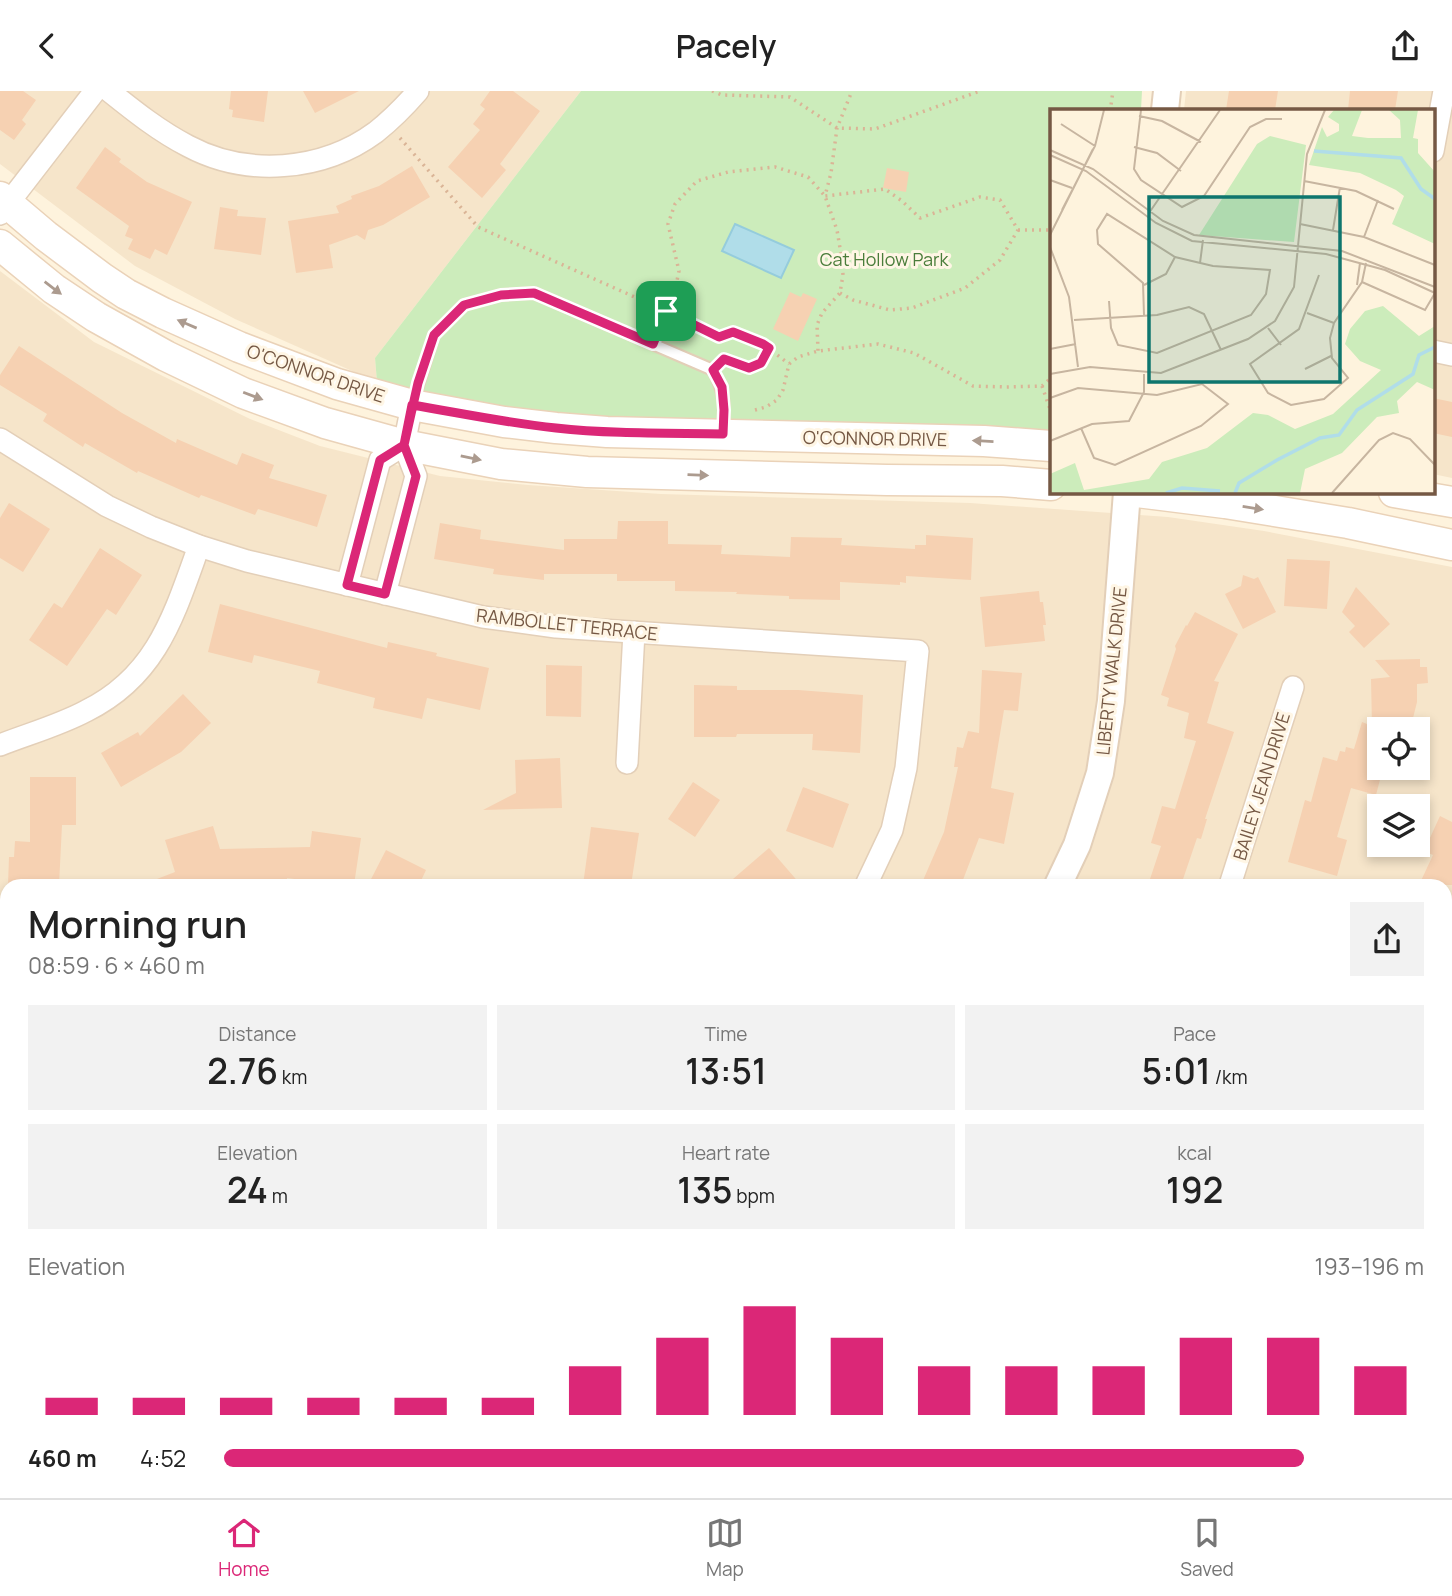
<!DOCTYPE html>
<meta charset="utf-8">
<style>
:root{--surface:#fff;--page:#f2f2f2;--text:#222;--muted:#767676;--line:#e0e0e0;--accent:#db2777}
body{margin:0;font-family:Manrope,sans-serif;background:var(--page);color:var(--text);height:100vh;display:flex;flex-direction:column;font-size:26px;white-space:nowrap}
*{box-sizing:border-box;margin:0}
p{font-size:23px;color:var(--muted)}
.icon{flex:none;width:38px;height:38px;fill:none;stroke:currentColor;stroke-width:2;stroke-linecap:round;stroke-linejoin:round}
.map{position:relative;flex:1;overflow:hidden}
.drawer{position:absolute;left:0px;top:788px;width:1452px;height:620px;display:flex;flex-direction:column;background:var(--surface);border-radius:21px 21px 0 0;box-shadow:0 4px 10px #0003}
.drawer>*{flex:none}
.fabs{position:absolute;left:1367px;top:626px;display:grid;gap:14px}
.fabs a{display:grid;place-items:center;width:63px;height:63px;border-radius:0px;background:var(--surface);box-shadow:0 4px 10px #0003;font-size:35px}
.pin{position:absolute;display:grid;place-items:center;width:60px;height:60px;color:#fff;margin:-30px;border-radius:14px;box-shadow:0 4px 10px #0006}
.round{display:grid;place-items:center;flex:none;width:74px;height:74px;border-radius:0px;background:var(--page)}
.head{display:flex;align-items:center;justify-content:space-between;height:119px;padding:0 28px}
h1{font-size:38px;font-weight:600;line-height:52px}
.stats{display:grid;grid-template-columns:repeat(3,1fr);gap:10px;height:119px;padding:7px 28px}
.stats div{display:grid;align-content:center;border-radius:0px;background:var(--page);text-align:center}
.stats b{font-size:35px;font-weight:600}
.stats small{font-size:19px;font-weight:400}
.stats p{font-size:19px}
.chart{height:196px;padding:14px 28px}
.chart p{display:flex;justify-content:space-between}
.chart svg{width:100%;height:126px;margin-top:7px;stroke:var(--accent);stroke-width:6}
ul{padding:0 28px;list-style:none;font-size:23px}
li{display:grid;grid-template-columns:112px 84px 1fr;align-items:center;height:52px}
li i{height:18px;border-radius:9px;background:var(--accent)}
header{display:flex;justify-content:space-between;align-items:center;height:91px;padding:0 28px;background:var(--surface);font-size:32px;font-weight:600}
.tabs{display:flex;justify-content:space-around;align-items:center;height:98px;border-top:2px solid var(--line);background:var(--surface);font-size:19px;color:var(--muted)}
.tabs a{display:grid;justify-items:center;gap:4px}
.tabs .current{color:var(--accent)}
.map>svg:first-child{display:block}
.residential{fill:#f6e5ca;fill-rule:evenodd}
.green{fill:#ccecbb}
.water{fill:#b0dde9;stroke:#95ccdc;stroke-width:2}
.building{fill:#f6d1b2}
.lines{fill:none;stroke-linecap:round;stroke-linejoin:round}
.service-casing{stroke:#e3cfb8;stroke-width:14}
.minor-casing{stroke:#e3cfb8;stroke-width:24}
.tertiary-casing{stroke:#e3cfb8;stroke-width:30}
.secondary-casing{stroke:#ead2b8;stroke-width:33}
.path{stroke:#dab496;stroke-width:3.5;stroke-dasharray:2 5;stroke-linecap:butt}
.service{stroke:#fff;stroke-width:10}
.minor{stroke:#fff;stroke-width:21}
.tertiary{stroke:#fff;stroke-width:26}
.secondary{stroke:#fff;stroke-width:30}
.oneway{fill:#ac9b8f}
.route-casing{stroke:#fff;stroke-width:14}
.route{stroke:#db2777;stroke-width:9}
.labels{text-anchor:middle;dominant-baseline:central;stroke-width:6;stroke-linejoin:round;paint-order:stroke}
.park-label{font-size:18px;fill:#4a7d3a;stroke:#fff6e5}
.street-label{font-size:18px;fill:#755844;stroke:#fff6e5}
.inset-river{fill:none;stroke:#b0dde9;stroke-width:3.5}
.inset-road{fill:none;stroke:#c7b5a0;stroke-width:2}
.view{fill:#0f766e;fill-opacity:0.15;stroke:#0f766e;stroke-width:3.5}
.inset-edge{fill:none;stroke:#755844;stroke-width:3.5}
</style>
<header><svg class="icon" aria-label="back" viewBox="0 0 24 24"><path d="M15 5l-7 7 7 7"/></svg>Pacely<svg class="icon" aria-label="share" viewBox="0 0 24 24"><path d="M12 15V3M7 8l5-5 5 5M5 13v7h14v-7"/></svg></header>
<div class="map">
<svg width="1452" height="1407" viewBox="0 0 1452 1407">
<rect width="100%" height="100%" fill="#fef3dd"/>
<g class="residential">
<path d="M0,0H581L375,267L377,291L235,228L135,175L0,73Z"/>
<path d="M1186,0H1452V387L1433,383V19H1184Z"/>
<path d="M0,180L94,251L250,328L320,355L440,385L528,394L661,403L970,412L1168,426L1264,440L1452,476V1407H0ZM1379,639H1418V677H1379ZM1379,716H1418V754H1379ZM7,794H1446V1400H7Z"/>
</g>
<path class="green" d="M581,0H1142L1141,19H1051V343L582,327L482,316L377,291L375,267Z"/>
<path class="water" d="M735,133L794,159L781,187L722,160Z"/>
<g class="building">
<path d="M0,0H23L36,9L22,29L26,33L14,49L0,39Z"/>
<path d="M231,0H268L264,31L232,26L233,19L229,18Z"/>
<path d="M303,0H359L315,22Z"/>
<path d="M490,0H513L540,20L500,73L506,79L482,107L448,76L480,39L473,33L485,18L480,14Z"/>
<path d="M1229,0H1278L1275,19H1226Z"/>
<path d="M1350,0H1398L1395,19H1348Z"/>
<path d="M105,56L121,68L119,71L147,91L192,111L167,164L155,158L150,168L128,158L133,148L125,145L129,135L76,97Z"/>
<path d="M412,75L430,106L383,134L368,139L365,149L357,144L329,154L333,177L296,182L288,130L339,122L336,115L352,108L351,105L379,95Z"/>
<path d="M887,77L909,81L906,101L883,97Z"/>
<path d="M220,116L238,119L237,125L266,127L261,164L214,158Z"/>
<path d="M790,201L801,206L803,202L817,208L798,250L773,238Z"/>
<path d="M19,255L122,322L176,352L177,348L237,374L242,362L274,374L269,387L327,404L317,436L258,418L255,424L201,404L199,407L138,380L137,382L85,352L83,356L43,330L47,323L0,294V284Z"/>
<path d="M1433,307L1452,311V346L1433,342Z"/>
<path d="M9,412L50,438L23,481L0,467V427Z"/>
<path d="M618,430H668V453L722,454L721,463L790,466L791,446L842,447L841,454L915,458V454H926V444L973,447L971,489L906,485V492L900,491V494L840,491V509L789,508V505L736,503L737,501L675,500V490H617V483H544V489L493,483L494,478L434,468L440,432L481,439L480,448L564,459V448H617Z"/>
<path d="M100,457L142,484L116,524L107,518L67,575L29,549L54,512L62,517Z"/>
<path d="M1287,468L1330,470L1327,518L1284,515Z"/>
<path d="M1243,484L1254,488L1258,486L1276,521L1243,538L1225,503L1241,495Z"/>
<path d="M1356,496L1390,533L1364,557L1349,541L1355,535L1342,521Z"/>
<path d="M1039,500L1040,511H1043L1046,534H1043L1045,550L985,556L980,506Z"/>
<path d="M220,513L387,557L388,551L437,562L436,565L489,577L480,619L427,607L422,628L373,617L375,607L317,592L320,580L254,564L252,572L208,561Z"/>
<path d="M1195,521L1238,543L1214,590L1219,591L1207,632L1234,641L1205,728H1207L1201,748L1197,747L1181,794H1148L1161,755L1151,752L1162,715L1175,718L1196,650L1184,647L1189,622L1167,615L1169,607L1161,604L1176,558L1175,555L1186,534L1187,535Z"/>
<path d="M1420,568V576H1427L1428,592L1417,593V611L1410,639H1379V677H1383L1376,704L1351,697L1337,746L1347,749L1337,785L1288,771L1305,709L1311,711L1323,666L1337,670L1340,660L1345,661L1346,656L1354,658L1362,631L1372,635L1371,588L1390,586L1375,569Z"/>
<path d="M546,574L582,575L581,626L546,625Z"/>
<path d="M982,579L1022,582L1018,620L1004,619L991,697L1014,702L1004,753L979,747L961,794H921L944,741L958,676H954L957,656L963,657L968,640L979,642Z"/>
<path d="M694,594L737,595V599H798L863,604L860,662L812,659L813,643H737L736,646H694Z"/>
<path d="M183,603L211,632L181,661L121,696L101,662L138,641L140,645Z"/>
<path d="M560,667L562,717L483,719L516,702L515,669Z"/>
<path d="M30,686H76V734H62L59,794H8L9,766H14L15,750L30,751Z"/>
<path d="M693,691L720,709L695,746L668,728Z"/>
<path d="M803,696L849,713L833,757L786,740Z"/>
<path d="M1440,725L1452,731V794H1419L1433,764L1424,760Z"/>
<path d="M213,735L220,758L310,756L312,740L361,747L354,794H339L287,787V791L230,792L231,794H144V793L175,781L165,749Z"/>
<path d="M591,736L639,742L631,794H583Z"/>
<path d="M769,757L801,794H726Z"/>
<path d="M386,759L426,779L419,794H368Z"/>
</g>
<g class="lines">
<g class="service-casing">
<path id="service" d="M413,311L434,244L464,214L501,204L534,202L713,279C725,302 725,315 723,340"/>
</g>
<g class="minor-casing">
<g id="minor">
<path d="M109,0C134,20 159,40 188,55C246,86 322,81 376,41C391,29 405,15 418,0"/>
<path d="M1433,60L1444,0"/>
<path d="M0,123L95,0"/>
<path d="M1433,260L1452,264"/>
<path d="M0,348L107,415L151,436L199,455L247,470L483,526L556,536L918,560L906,677L892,739L866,794"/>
<path d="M404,354L412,314"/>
<path d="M347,494L380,369L404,354"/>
<path d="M385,503L416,385L404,354"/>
<path d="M0,654C28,643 60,634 86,620C157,585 174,524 199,455"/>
<path d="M627,672L634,541"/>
<path d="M1230,794L1293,596"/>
<path d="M1446,901L1452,893"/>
<path d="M0,902L7,903"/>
<path d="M0,1186H7"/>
<path d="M1446,1304L1452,1311"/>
<path d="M837,1400L840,1407"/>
</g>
</g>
<g class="tertiary-casing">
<g id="tertiary">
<path d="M1165,19L1167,0"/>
<path d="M1058,794L1077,754L1100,682L1111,610L1127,401"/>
<path d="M0,1347L7,1346"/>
</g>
</g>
<g class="secondary-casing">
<g id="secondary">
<path d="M0,106L46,145L102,187L126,203L163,222L239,256L337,293L412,314L504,331L556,337L607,341L984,350L1051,355"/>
<path d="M0,154L54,198L96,226L166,265L243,302L325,332L404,354L501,373L587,381L887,389L1002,390L1051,394"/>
<path d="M1137,401L1225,412L1348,432L1452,454"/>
<path d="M1394,401L1452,411"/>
</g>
</g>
<g class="path">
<path d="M712,0L722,4L790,6L837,37L875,38L980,0"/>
<path d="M1107,19L1111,14L1113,0"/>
<path d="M400,47L478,136L666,220L719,245L733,241L763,253L789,273"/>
<path d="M1018,139H1051"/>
<path d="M840,202L853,209L890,219L912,217L965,197L1000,169L1018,139L1000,109L980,106L920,127L902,110L885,98L825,105L831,82L837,37L852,0"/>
<path d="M658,241L675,199L679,180L668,133L675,113L697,90L728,81L775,76L808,86L825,105L837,139L842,169L843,184L840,202L822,222L817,234L818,260"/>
<path d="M725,269L749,277L761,272L769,258"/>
<path d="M1042,295L1051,321"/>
<path d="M755,319L766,316L777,309L783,299L789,273L798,266L818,260L878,253L914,262L973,295L1006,296L1042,295L1051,287"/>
<path d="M658,1400L663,1407"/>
</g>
<use href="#service" class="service"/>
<use href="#minor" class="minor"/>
<use href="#tertiary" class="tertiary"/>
<use href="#secondary" class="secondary"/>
</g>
<defs><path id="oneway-solid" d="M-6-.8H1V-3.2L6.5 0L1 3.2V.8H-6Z" transform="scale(1.75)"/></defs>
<g class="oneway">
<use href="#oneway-solid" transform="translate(53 197) rotate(37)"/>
<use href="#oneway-solid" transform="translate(187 233) rotate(-157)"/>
<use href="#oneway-solid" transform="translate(253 305) rotate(21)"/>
<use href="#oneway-solid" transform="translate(983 350) rotate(-177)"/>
<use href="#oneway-solid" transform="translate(471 367) rotate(12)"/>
<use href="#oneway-solid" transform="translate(698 384) rotate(2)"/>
<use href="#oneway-solid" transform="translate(1253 417) rotate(9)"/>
</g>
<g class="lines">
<g class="route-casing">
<path id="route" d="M666,220L653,253L534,202L501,204L464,214L434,244L418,292L404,354L380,369L347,494L385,503L416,385L404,354L412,314C460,322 507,332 556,337C611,343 667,342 723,343L724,319L722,296L713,279L724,268L749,277L761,272L769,257L763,253L733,241L719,246L666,220"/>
</g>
<use href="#route" class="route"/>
</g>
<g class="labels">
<g class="park-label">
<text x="884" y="168">Cat Hollow Park</text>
</g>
<g class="street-label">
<text transform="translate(316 282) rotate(19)">O'CONNOR DRIVE</text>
<text transform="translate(875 347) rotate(1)">O'CONNOR DRIVE</text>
<text transform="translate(567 533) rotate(6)">RAMBOLLET TERRACE</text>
<text transform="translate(1111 580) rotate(-84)">LIBERTY WALK DRIVE</text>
<text transform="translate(1261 695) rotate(-73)">BAILEY JEAN DRIVE</text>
</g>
</g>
<g transform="translate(1050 18)">
<rect width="385" height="385" fill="#fef3dd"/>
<path d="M284,1H312L302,27L318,29H351L350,11L339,1H368L363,29L368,30V44L385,63V135L342,115L354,87L346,81L310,64L259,56L272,18L277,28L289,22V15L278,8ZM220,27L256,36L244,133L149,126L207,35ZM333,197L369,227L385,217V281L367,273L347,292L349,304L327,308L292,344L255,360L250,384H0V365L25,354L34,381L99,370L112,353L157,339L203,304L218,306L245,320L283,305L331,261L310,252L295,235L300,220L315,202Z" fill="#ccecbb"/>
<path class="inset-river" d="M264,42L351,49L371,80L385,90M116,384L132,379L170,382M185,384L189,374L227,351L270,329L289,326L307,301L363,265L369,246L385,238"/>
<path class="inset-road" d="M91,1L84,60L91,71L132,98L154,87L200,18L216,10H232M89,7L112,12L151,33M11,15L45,37M84,38L107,44L131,62M0,41L43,60L113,112L144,126L292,142L385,178M0,46L36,62L106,114L142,132L276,145L335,161L385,184M0,71L22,79M254,72L306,82L344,100M12,101L45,37L54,1M99,104L170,1M250,115L314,128L385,156M283,121L290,78M0,126L43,40M314,128L328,91M0,138L19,188L28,258M150,154L153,131M269,166L249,220L200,255L218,284L241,296L274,290L298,269L282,249L280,229L284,214L312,173L316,154M312,173L375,201L385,184M94,176L116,165L125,148M307,176L310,154M59,192L61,219L68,236L107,244L201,206L216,185L220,161L163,157L125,148L57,105L47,121L48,135L93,174L94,206M257,204L284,214M24,211L107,206L139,198L154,205L171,241M218,219L231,236M0,240L26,235M255,260L281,247M0,265L40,258L111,264L198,230L225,212L244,178L257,45L275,1M0,289L28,279L107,286L152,275L178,295L151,317L65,356L44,349L31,319M0,332L42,315L79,312L94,283V265M282,384L329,331L343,324L360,330L385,356"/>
<path class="view" d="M99,88H290V273H99Z"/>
<rect width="385" height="385" class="inset-edge"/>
</g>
</svg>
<div class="fabs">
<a><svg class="icon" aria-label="locate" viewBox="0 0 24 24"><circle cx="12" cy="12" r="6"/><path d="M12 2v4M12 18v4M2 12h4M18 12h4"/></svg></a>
<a><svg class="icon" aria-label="layers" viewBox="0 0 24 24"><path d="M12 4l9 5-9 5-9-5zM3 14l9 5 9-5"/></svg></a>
</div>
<div class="pin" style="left:666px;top:220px;background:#1e9e55"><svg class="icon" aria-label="arrive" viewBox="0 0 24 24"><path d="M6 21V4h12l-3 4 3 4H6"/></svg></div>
<section class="drawer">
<div class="head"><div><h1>Morning run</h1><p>08:59 · 6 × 460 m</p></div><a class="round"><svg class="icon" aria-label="share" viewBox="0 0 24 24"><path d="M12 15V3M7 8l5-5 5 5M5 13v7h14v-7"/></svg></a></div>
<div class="stats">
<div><p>Distance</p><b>2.76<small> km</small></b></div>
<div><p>Time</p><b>13:51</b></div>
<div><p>Pace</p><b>5:01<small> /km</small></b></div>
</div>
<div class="stats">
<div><p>Elevation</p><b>24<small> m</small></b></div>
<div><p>Heart rate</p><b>135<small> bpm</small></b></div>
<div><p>kcal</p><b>192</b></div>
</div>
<div class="chart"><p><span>Elevation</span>193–196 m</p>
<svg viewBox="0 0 160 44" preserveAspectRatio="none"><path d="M5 44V38M15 44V38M25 44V38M35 44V38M45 44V38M55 44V38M65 44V27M75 44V17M85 44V6M95 44V17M105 44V27M115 44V27M125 44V27M135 44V17M145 44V17M155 44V27"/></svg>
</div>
<ul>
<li><b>460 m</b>4:52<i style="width:90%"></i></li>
</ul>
</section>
</div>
<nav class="tabs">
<a class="current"><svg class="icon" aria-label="home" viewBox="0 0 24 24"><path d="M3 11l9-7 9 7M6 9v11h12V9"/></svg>Home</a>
<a><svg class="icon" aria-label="map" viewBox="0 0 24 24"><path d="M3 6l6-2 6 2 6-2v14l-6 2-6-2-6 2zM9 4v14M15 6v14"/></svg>Map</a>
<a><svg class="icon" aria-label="saved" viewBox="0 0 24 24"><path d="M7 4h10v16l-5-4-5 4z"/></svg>Saved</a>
</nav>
